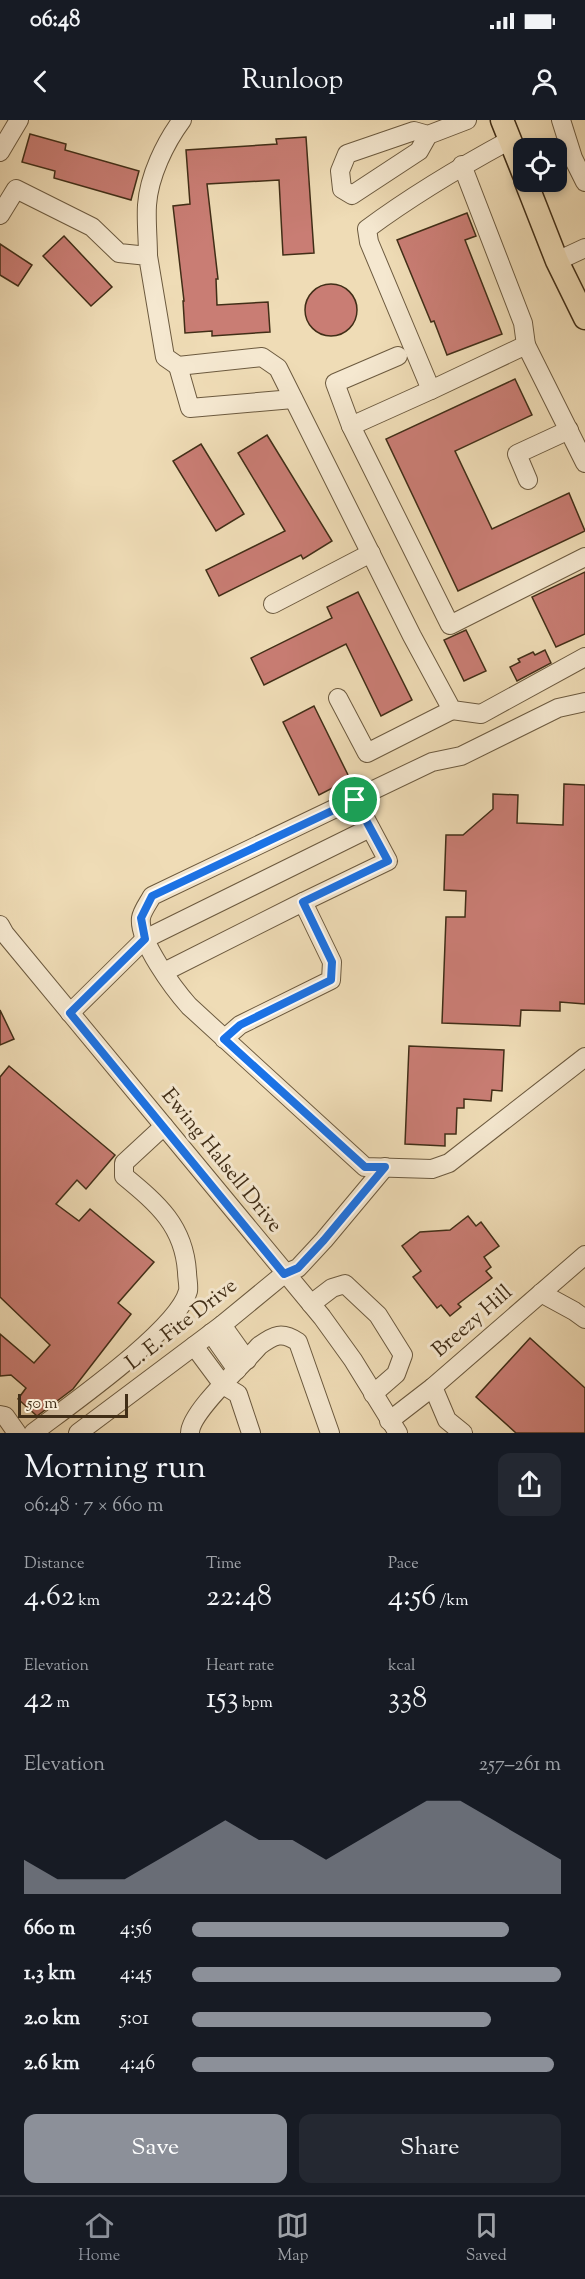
<!DOCTYPE html>
<meta charset="utf-8">
<style>
:root{--surface:#171b24;--page:#242831;--text:#f1f3f6;--muted:#9ea1a6;--line:#363941;--accent:#8c9099}
body{margin:0;font-family:"Sorts Mill Goudy",serif;background:var(--page);color:var(--text);height:100vh;display:flex;flex-direction:column;font-size:22px;white-space:nowrap}
*{box-sizing:border-box;margin:0}
p{font-size:20px;color:var(--muted)}
.icon{flex:none;width:33px;height:33px;fill:none;stroke:currentColor;stroke-width:2;stroke-linecap:round;stroke-linejoin:round}
.map{position:relative;height:1313px;overflow:hidden}
.side{display:flex;flex-direction:column;background:var(--surface);flex:1}
.side>*{flex:none}
.tools{position:absolute;left:513px;top:18px;display:grid;gap:12px}
.tools a{display:grid;place-items:center;width:54px;height:54px;border-radius:12px;background:var(--surface);box-shadow:0 3px 9px #0003;font-size:30px}
.scale{position:absolute;left:18px;bottom:15px;width:110px;box-sizing:border-box;padding-left:6px;border:3px solid #412e17;border-top:0;font-size:16px;line-height:21px;white-space:nowrap;color:#412e17;-webkit-text-stroke:4px #f5e8d0;paint-order:stroke}
.pin{position:absolute;display:grid;place-items:center;width:51px;height:51px;color:#fff;margin:-26px;border:3px solid #fff;border-radius:50%;box-shadow:0 2px 6px #0007}
.round{display:grid;place-items:center;flex:none;width:63px;height:63px;border-radius:12px;background:var(--page)}
.head{display:flex;align-items:center;justify-content:space-between;height:102px;padding:0 24px}
h1{font-size:33px;font-weight:600;line-height:45px}
.stats{display:grid;grid-template-columns:repeat(3,1fr);gap:9px;height:102px;padding:6px 24px}
.stats div{display:grid;align-content:center}
.stats b{font-size:30px;font-weight:600}
.stats small{font-size:16px;font-weight:400}
.stats p{font-size:16px}
.chart{height:168px;padding:12px 24px}
.chart p{display:flex;justify-content:space-between}
.chart svg{width:100%;height:108px;margin-top:6px;fill:var(--accent);opacity:.7}
.primary-button{display:flex;gap:12px;margin-top:auto;padding:12px 24px}
.primary-button a{flex:1;height:69px;border-radius:12px;background:var(--accent);color:#fff;font-size:24px;font-weight:600;line-height:69px;text-align:center}
.primary-button a+a{background:var(--page);color:var(--text)}
ul{padding:0 24px;list-style:none;font-size:20px}
li{display:grid;grid-template-columns:96px 72px 1fr;align-items:center;height:45px}
li i{height:15px;border-radius:8px;background:var(--accent)}
.status{display:flex;justify-content:space-between;align-items:center;height:42px;padding:0 30px;background:var(--surface);direction:ltr}
.status svg{height:16px;fill:currentColor}
header{display:flex;justify-content:space-between;align-items:center;height:78px;padding:0 24px;background:var(--surface);font-size:27px;font-weight:600}
.menu{display:flex;justify-content:space-around;align-items:center;height:84px;border-top:2px solid var(--line);background:var(--surface);font-size:16px;color:var(--muted)}
.menu a{display:grid;justify-items:center;gap:3px}
.menu .active{color:var(--accent)}
.map>svg:first-child{display:block}
.building{fill:#c97d74;stroke:#412e17;stroke-width:1.5}
.lines{fill:none;stroke-linecap:round;stroke-linejoin:round}
.minor-casing{stroke:#6c5a3f;stroke-width:20}
.major-casing{stroke:#412e17;stroke-width:25}
.minor{stroke:#f5e8d0;stroke-width:18}
.major{stroke:#efdcb6;stroke-width:22}
.route-casing{stroke:#fff;stroke-width:12}
.route{stroke:#1a73e8;stroke-width:8}
.labels{text-anchor:middle;dominant-baseline:central;stroke-width:6;stroke-linejoin:round;paint-order:stroke}
.street-label{font-size:21px;fill:#412e17;stroke:#f5e8d0}
</style>
<div class="status"><b>06:48</b><svg viewBox="0 0 49 12"><path d="M0 12V9h3v3zM5 12V6h3v6zM10 12V3h3v9zM15 12V0h3v12zM26 1h20v11H26zM47 4h2v5h-2z"/></svg></div>
<header><svg class="icon" aria-label="back" viewBox="0 0 24 24"><path d="M15 5l-7 7 7 7"/></svg>Runloop<svg class="icon" aria-label="person" viewBox="0 0 24 24"><circle cx="12" cy="8" r="4"/><path d="M4 21q1-7 8-7t8 7"/></svg></header>
<div class="map">
<svg width="585" height="1313" viewBox="0 0 585 1313">
<rect width="100%" height="100%" fill="#efdcb6"/>
<filter id="stains"><feTurbulence type="fractalNoise" baseFrequency=".00333" numOctaves="4"/><feColorMatrix values="0 0 0 0 .2 0 0 0 0 .09 0 0 0 0 .02 0 0 0 .5 -.17"/></filter>
<radialGradient id="worn" r=".72"><stop offset=".6" stop-color="#630" stop-opacity="0"/><stop offset="1" stop-color="#630" stop-opacity=".3"/></radialGradient>
<g class="building">
<path d="M30,14L66,24L65,30L139,51L131,80L54,58L55,51L22,42Z"/>
<path d="M306,17L314,133L283,135L279,60L207,64L218,159H216L217,185L268,182L270,212L212,216V211L185,213L183,181H184L173,86L190,84L186,30L277,24L276,19Z"/>
<path d="M467,93L476,116L465,120L502,214L447,235L434,201L431,202L397,120Z"/>
<path d="M64,116L112,167L91,186L43,136Z"/>
<path d="M0,124L32,145L18,166L0,155Z"/>
<circle cx="331" cy="190" r="26"/>
<path d="M515,259L532,295L455,331L492,409L569,373L585,411L458,471L386,319Z"/>
<path d="M267,315L332,421L303,439L301,435L219,476L206,450L285,411L238,333Z"/>
<path d="M201,324L244,394L216,411L173,341Z"/>
<path d="M585,452V514L556,527L532,477Z"/>
<path d="M358,472L412,580L381,596L346,524L264,565L251,538L332,498L327,487Z"/>
<path d="M466,510L486,551L464,561L444,520Z"/>
<path d="M545,530L551,543L517,561L510,547L520,542L518,539L533,532L535,535Z"/>
<path d="M314,586L350,659L319,675L283,602Z"/>
<path d="M564,664L585,665V884L560,882V891L521,890L520,906L442,903L446,797H465L466,771L444,770L446,715H463L493,689V674L518,675L517,703L563,705Z"/>
<path d="M0,890L14,919L0,925Z"/>
<path d="M409,926L504,930L502,971L492,970L491,981L464,979V988H457L456,1014H445V1026L405,1024Z"/>
<path d="M9,946L115,1035L86,1069L77,1060L56,1084L79,1101L90,1089L154,1142L118,1183L131,1194L73,1269L37,1296L18,1279L26,1268L11,1255L0,1256V1214L34,1243L50,1225L0,1177V957Z"/>
<path d="M468,1096L476,1106L481,1102L499,1126L484,1137L491,1147L486,1151L492,1158L458,1184L461,1187L450,1196L441,1185L437,1188L413,1157L421,1151L402,1126L420,1112L450,1110Z"/>
<path d="M530,1218L585,1268V1313H516L476,1277Z"/>
</g>
<g class="lines">
<g class="minor-casing">
<g id="minor">
<path d="M561,0L573,38L585,62"/>
<path d="M428,15L419,31L352,75L342,69L340,51L347,34L414,11L428,15L467,0"/>
<path d="M510,20C460,47 413,75 367,109L369,122L431,270L526,225L585,343"/>
<path d="M0,32L19,0"/>
<path d="M462,45L523,203L526,225"/>
<path d="M0,95L16,69L92,107L119,133L148,136L165,237L178,246L262,237L278,248L412,516L452,590L481,594L585,537"/>
<path d="M148,136C148,119 146,102 147,85C149,56 165,23 182,0"/>
<path d="M557,141L585,128"/>
<path d="M178,246L190,288L293,279"/>
<path d="M431,270L351,306L450,505L585,437"/>
<path d="M351,306L335,263L398,236"/>
<path d="M528,360L517,334L569,310"/>
<path d="M273,484L371,433"/>
<path d="M338,578L367,633L452,590"/>
<path d="M585,582L558,588L461,636L432,642L152,776C149,782 142,791 141,798C138,821 174,869 189,886L365,1047L432,1049L449,1043L585,937"/>
<path d="M303,782L388,741L355,679"/>
<path d="M0,805L5,814L322,1197L353,1240L398,1313"/>
<path d="M164,852L303,782L332,842L331,860L240,905L224,919"/>
<path d="M70,893L145,819L370,708"/>
<path d="M541,1173L574,1191L585,1199"/>
<path d="M311,1184L332,1168L345,1164L378,1195L403,1235L396,1254L373,1274"/>
<path d="M222,1205L247,1240"/>
<path d="M211,1213L237,1250"/>
<path d="M194,1226L223,1265L238,1274L251,1313"/>
<path d="M433,1267L447,1300L463,1313"/>
<path d="M0,1295L5,1296L17,1313"/>
<path d="M389,1301L433,1267L585,1135"/>
<path d="M33,1313C67,1287 178,1210 188,1171C189,1166 187,1158 187,1152C184,1106 158,1084 124,1056V1043L164,1006"/>
<path d="M78,1313L222,1205L284,1154L298,1148L324,1120L385,1047"/>
<path d="M190,1313C190,1292 244,1244 259,1226C274,1215 282,1211 298,1222L330,1313"/>
</g>
</g>
<g class="major-casing">
<g id="major">
<path d="M502,0L524,55"/>
<path d="M526,62L557,141L585,198"/>
</g>
</g>
<use href="#minor" class="minor"/>
<use href="#major" class="major"/>
</g>
<g class="lines">
<g class="route-casing">
<path id="route" d="M355,680L388,741L303,782L332,842L331,860L240,905L224,919L365,1047H385L324,1120L298,1148L284,1154L70,893L145,819L141,798L152,776Z"/>
</g>
<use href="#route" class="route"/>
</g>
<g class="labels">
<g class="street-label">
<text transform="translate(221 1041) rotate(51)">Ewing Halsell Drive</text>
<text transform="translate(473 1202) rotate(-41)">Breezy Hill</text>
<text transform="translate(182 1205) rotate(-38)">L. E. Fite Drive</text>
</g>
</g>
<rect width="100%" height="100%" filter="url(#stains)"/>
<rect width="100%" height="100%" fill="url(#worn)"/>
</svg>
<div class="tools">
<a><svg class="icon" aria-label="locate" viewBox="0 0 24 24"><circle cx="12" cy="12" r="6"/><path d="M12 2v4M12 18v4M2 12h4M18 12h4"/></svg></a>
</div>
<div class="scale">50 m</div>
<div class="pin" style="left:355px;top:680px;background:#1e9e55"><svg class="icon" aria-label="arrive" viewBox="0 0 24 24"><path d="M6 21V4h12l-3 4 3 4H6"/></svg></div>
</div>
<section class="side">
<div class="head"><div><h1>Morning run</h1><p>06:48 · 7 × 660 m</p></div><a class="round"><svg class="icon" aria-label="share" viewBox="0 0 24 24"><path d="M12 15V3M7 8l5-5 5 5M5 13v7h14v-7"/></svg></a></div>
<div class="stats">
<div><p>Distance</p><b>4.62<small> km</small></b></div>
<div><p>Time</p><b>22:48</b></div>
<div><p>Pace</p><b>4:56<small> /km</small></b></div>
</div>
<div class="stats">
<div><p>Elevation</p><b>42<small> m</small></b></div>
<div><p>Heart rate</p><b>153<small> bpm</small></b></div>
<div><p>kcal</p><b>338</b></div>
</div>
<div class="chart"><p><span>Elevation</span>257–261 m</p>
<svg viewBox="0 0 160 44" preserveAspectRatio="none"><path d="M0 44V30L10 38L20 38L30 38L40 30L50 22L60 14L70 22L80 22L90 30L100 22L110 14L120 6L130 6L140 14L150 22L160 30V44z"/></svg>
</div>
<ul>
<li><b>660 m</b>4:56<i style="width:86%"></i></li>
<li><b>1.3 km</b>4:45<i style="width:100%"></i></li>
<li><b>2.0 km</b>5:01<i style="width:81%"></i></li>
<li><b>2.6 km</b>4:46<i style="width:98%"></i></li>
</ul>
<div class="primary-button"><a>Save</a><a>Share</a></div>
</section>
<nav class="menu">
<a class="active"><svg class="icon" aria-label="home" viewBox="0 0 24 24"><path d="M3 11l9-7 9 7M6 9v11h12V9"/></svg>Home</a>
<a><svg class="icon" aria-label="map" viewBox="0 0 24 24"><path d="M3 6l6-2 6 2 6-2v14l-6 2-6-2-6 2zM9 4v14M15 6v14"/></svg>Map</a>
<a><svg class="icon" aria-label="saved" viewBox="0 0 24 24"><path d="M7 4h10v16l-5-4-5 4z"/></svg>Saved</a>
</nav>
